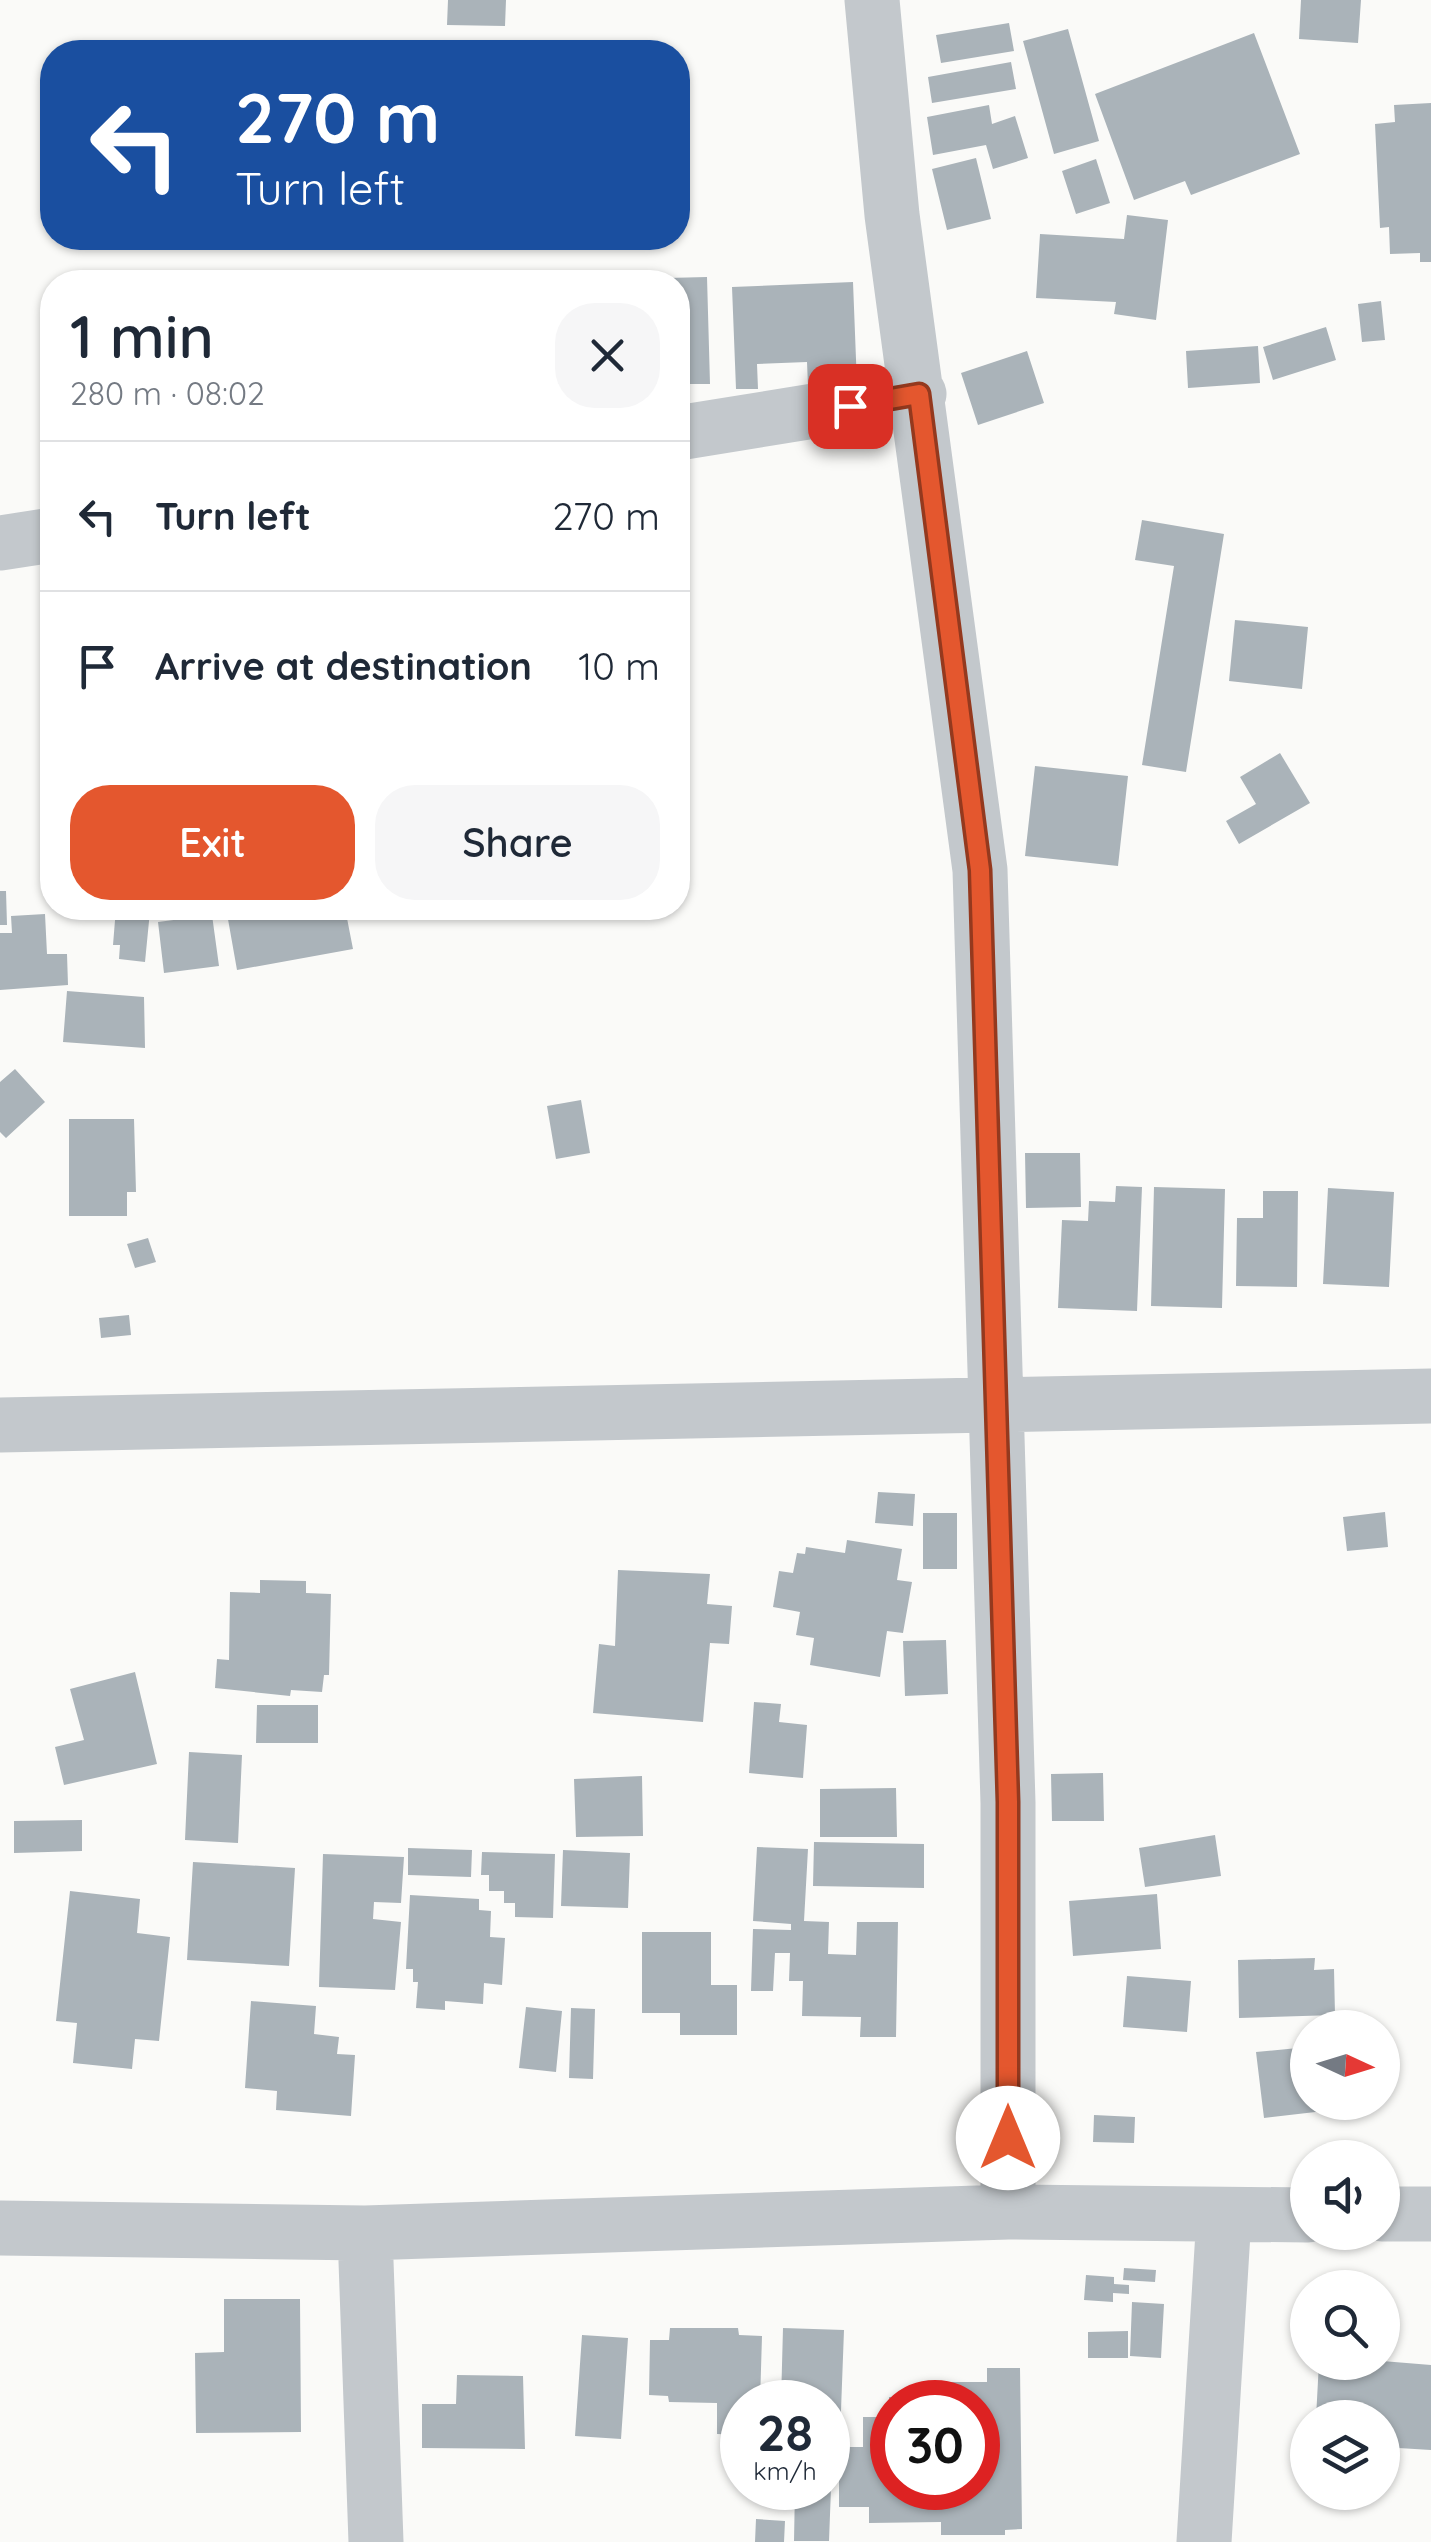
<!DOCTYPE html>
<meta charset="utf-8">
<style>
body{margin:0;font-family:Quicksand,sans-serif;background:#f6f6f7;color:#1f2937;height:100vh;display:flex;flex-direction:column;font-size:38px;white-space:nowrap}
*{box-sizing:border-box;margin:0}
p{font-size:32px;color:#747a83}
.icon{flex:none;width:55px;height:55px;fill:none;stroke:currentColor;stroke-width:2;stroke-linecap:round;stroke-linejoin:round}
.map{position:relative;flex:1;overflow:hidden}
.panel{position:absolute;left:40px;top:270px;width:650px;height:650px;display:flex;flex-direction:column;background:#fff;border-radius:40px;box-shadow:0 2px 8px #0004}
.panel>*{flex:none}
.banner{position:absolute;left:40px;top:40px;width:650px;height:210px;border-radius:40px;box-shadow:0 2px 8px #0004;background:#1a4fa0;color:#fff;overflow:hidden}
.needle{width:65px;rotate:94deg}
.fabs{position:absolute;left:1290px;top:2010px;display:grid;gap:20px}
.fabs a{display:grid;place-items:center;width:110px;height:110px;border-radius:50%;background:#fff;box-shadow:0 2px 8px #0004;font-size:50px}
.speed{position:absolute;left:720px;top:2380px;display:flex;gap:20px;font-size:50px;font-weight:700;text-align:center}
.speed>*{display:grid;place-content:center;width:130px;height:130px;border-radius:50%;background:#fff;box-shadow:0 2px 8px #0004;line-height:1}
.speed small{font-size:25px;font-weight:400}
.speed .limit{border:15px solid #d22;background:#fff;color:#111}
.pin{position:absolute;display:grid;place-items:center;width:85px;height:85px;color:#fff;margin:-42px;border-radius:20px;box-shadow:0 5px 15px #0006}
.me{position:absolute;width:110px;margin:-55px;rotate:0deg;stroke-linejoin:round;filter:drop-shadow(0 0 8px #0008)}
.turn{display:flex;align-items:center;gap:35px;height:210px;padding:0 30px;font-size:45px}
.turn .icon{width:130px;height:130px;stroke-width:2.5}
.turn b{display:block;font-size:70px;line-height:85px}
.round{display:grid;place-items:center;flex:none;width:105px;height:105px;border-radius:40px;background:#f6f6f7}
.headline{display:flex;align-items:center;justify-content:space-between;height:170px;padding:0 30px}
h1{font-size:60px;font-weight:600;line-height:75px}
.primary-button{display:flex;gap:20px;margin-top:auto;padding:20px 30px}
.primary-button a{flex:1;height:115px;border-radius:40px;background:#e4572e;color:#fff;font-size:40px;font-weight:600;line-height:115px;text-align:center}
.primary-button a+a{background:#f6f6f7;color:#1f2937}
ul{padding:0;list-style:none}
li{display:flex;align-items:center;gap:30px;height:150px;padding:0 30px;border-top:2px solid #e0e1e3}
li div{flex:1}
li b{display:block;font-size:38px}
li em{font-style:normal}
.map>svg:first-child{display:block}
</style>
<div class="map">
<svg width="1431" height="2542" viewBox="0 0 1431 2542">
<rect width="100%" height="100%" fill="#fafaf8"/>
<path fill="#aab3b9" d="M448,0H506L505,26L447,25Z
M1301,0H1361L1358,43L1299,39Z
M1009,23L1014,51L941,63L936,35Z
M1068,29L1099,141L1054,154L1023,41Z
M1254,33L1300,154L1191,195L1185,181L1134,200L1095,94Z
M1011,62L1016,89L932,103L928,77Z
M1431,103V262H1420V253L1390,254L1389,227L1380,228L1375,124L1395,122L1394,105Z
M989,105L992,124L1015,116L1028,158L993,169L986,145L933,155L927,117Z
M976,158L991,219L947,230L932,169Z
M1096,159L1110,203L1076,214L1062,171Z
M1127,215L1168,220L1156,320L1114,314L1116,302L1036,298L1040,234L1124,239Z
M707,277L710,384H679L678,282L627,279Z
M853,282L857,385L808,386L807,362L757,364L758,389H736L732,287Z
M1381,301L1385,340L1362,342L1358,304Z
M1326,327L1336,360L1273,380L1263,347Z
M1258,346L1260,383L1188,388L1186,351Z
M1027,351L1044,403L978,425L961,373Z
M1142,520L1224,534L1186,772L1142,765L1174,566L1135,560Z
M1235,620L1308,627L1302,689L1229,681Z
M1280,753L1310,803L1239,844L1226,821L1256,804L1240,777Z
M1035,766L1128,776L1118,866L1025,856Z
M0,891H6L7,925H0Z
M116,908L150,911L145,962L119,959L120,945H113Z
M226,908H345L353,949L237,970Z
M45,914L47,954H67L68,985L0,990V933H12L11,916Z
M212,915L219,966L164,973L158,922Z
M67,991L144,997L145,1048L63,1042Z
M15,1069L45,1102L6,1138L0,1132V1082Z
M581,1100L590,1153L556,1159L547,1106Z
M69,1119H134L136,1192H127V1216H69Z
M1025,1153H1080L1081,1207L1026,1208Z
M1116,1186L1142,1187L1137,1311L1058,1308L1062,1220L1088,1221L1089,1201L1115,1202Z
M1154,1187L1225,1189L1222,1308L1151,1306Z
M1328,1188L1394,1192L1389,1287L1323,1284Z
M1263,1191H1298L1297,1287L1236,1286L1237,1218H1263Z
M148,1238L156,1262L135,1268L127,1244Z
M129,1315L131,1335L101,1338L99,1318Z
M878,1492L915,1494L913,1526L875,1523Z
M1385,1512L1388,1547L1347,1551L1343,1517Z
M923,1513H957V1569H923Z
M847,1540L902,1549L897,1580L912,1582L903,1633L887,1631L880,1677L810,1665L814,1638L796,1635L800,1612L773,1607L779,1571L793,1573L797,1553L805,1554L806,1547L845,1553Z
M618,1570L710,1574L707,1604L732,1606L729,1644L710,1643L703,1722L593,1713L599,1644L615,1646Z
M260,1580L306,1581V1593L331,1594L329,1675H324L322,1692L291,1690L290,1696L215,1688L217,1659L229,1660L230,1592L260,1593Z
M946,1640L948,1694L905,1696L903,1641Z
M135,1672L157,1764L64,1785L55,1747L84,1740L70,1689Z
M754,1702L781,1704L779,1722L807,1725L803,1778L749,1773Z
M257,1705H318V1743H256Z
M189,1752L242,1755L238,1843L185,1840Z
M1103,1773L1104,1821H1052L1051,1774Z
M642,1776L643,1836L576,1837L574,1779Z
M896,1788L897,1837H820V1789Z
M82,1820V1851L14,1853V1821Z
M1215,1835L1221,1876L1145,1887L1139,1848Z
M814,1842L924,1844V1888L813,1886Z
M757,1847L808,1849L804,1921L829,1922L828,1954L856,1955L857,1922H898L896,2037H860L861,2017L802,2016L803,1981H789L790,1953H775L773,1991H751L753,1929L791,1930V1924L753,1921Z
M408,1848L472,1850L471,1877L408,1875Z
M563,1850L630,1853L628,1908L561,1906Z
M482,1852L555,1854L553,1918L515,1917V1903H504V1891H489V1875H481Z
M323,1854L404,1857L401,1903L374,1902L373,1919L401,1922L395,1990L319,1987Z
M193,1862L295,1868L289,1966L187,1960Z
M70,1891L140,1899L137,1933L170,1937L159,2041L135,2039L132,2069L73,2063L77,2023L56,2021Z
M1157,1894L1161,1949L1073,1956L1069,1901Z
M410,1895L479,1899V1910L491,1911L490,1937L505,1938L502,1985L484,1983L483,2004L445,2001V2010L416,2008L418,1982H413V1969H406Z
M642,1932H711V1985H737V2035H680V2013H642Z
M1315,1958L1314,1970L1334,1969L1335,2015L1239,2018L1238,1960Z
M1127,1976L1191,1981L1187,2032L1123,2027Z
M251,2001L316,2006L314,2034L339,2037L337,2054L355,2055L351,2116L276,2110L277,2091L245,2088Z
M526,2007L562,2011L556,2072L519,2068Z
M571,2008L595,2009L593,2079L569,2078Z
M1308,2047V2102H1323L1324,2111L1264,2118L1256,2052Z
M1094,2115L1135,2117L1134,2143L1093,2142Z
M1124,2268L1156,2270L1155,2282L1123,2280Z
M1086,2275L1114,2277V2284L1129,2285V2294L1113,2293V2302L1084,2300Z
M224,2299H300L301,2432L196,2433L195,2353L224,2352Z
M1132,2302L1164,2304L1161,2358L1130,2356Z
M670,2328H738L739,2335L762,2336L760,2402H742V2435L717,2434V2403L669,2402L668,2396L649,2395L650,2340H669Z
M783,2328L844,2330L840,2437L828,2436V2402H781Z
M1128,2331V2358H1088V2332Z
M582,2335L628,2338L621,2439L575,2436Z
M1382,2361L1431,2365V2450L1382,2447V2418H1316L1319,2362Z
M987,2368H1020L1022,2529L1005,2530V2535H941V2522L869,2523V2507H839V2447H863V2417H892V2488H978V2402H889V2397L936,2396V2382H987Z
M457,2375L523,2376L525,2449L422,2448V2404H456Z
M828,2462H832L829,2541H794L795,2488H828Z
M756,2519L785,2521L784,2542H755Z"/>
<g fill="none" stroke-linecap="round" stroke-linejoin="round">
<path stroke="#c3c8cc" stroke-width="55" d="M872,0L892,215L980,870L1008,1803V2212
M678,433L919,394
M0,543L52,535
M0,1425L1431,1396
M1382,2214H1431
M0,2228L365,2233L1008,2212L1308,2215
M365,2233L376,2542
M1204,2542L1224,2216"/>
</g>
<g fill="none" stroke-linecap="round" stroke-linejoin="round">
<defs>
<path id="route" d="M850,406L919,394L980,870L1008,1802V2138"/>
</defs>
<use href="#route" stroke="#94391e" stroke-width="25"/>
<use href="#route" stroke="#e4572e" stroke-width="18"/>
</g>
</svg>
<div class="fabs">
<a><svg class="needle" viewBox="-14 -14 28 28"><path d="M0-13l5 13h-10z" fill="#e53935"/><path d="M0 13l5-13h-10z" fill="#747a83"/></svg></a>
<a><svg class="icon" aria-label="sound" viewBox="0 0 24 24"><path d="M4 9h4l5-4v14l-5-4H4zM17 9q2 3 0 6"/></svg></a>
<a><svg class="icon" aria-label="search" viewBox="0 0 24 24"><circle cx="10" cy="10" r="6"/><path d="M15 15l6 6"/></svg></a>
<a><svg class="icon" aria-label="layers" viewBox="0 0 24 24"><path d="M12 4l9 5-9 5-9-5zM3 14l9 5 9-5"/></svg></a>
</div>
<div class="speed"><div>28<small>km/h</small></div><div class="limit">30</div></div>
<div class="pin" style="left:850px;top:406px;background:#d93025"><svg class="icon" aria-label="arrive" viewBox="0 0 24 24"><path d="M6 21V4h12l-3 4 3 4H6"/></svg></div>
<svg class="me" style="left:1008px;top:2138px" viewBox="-20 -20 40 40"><circle r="19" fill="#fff"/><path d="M0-13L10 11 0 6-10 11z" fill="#e4572e"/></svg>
<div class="banner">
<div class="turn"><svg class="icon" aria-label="left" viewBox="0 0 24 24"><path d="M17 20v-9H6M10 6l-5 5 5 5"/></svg><div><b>270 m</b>Turn left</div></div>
</div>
<section class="panel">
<div class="headline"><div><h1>1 min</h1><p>280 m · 08:02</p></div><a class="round"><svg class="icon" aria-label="close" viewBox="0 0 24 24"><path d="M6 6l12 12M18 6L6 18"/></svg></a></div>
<ul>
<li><svg class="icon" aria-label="left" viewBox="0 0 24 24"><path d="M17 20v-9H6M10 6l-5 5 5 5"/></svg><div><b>Turn left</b></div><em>270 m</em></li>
<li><svg class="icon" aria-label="arrive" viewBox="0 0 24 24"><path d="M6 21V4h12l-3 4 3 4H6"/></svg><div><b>Arrive at destination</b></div><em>10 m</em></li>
</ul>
<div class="primary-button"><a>Exit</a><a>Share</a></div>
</section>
</div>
